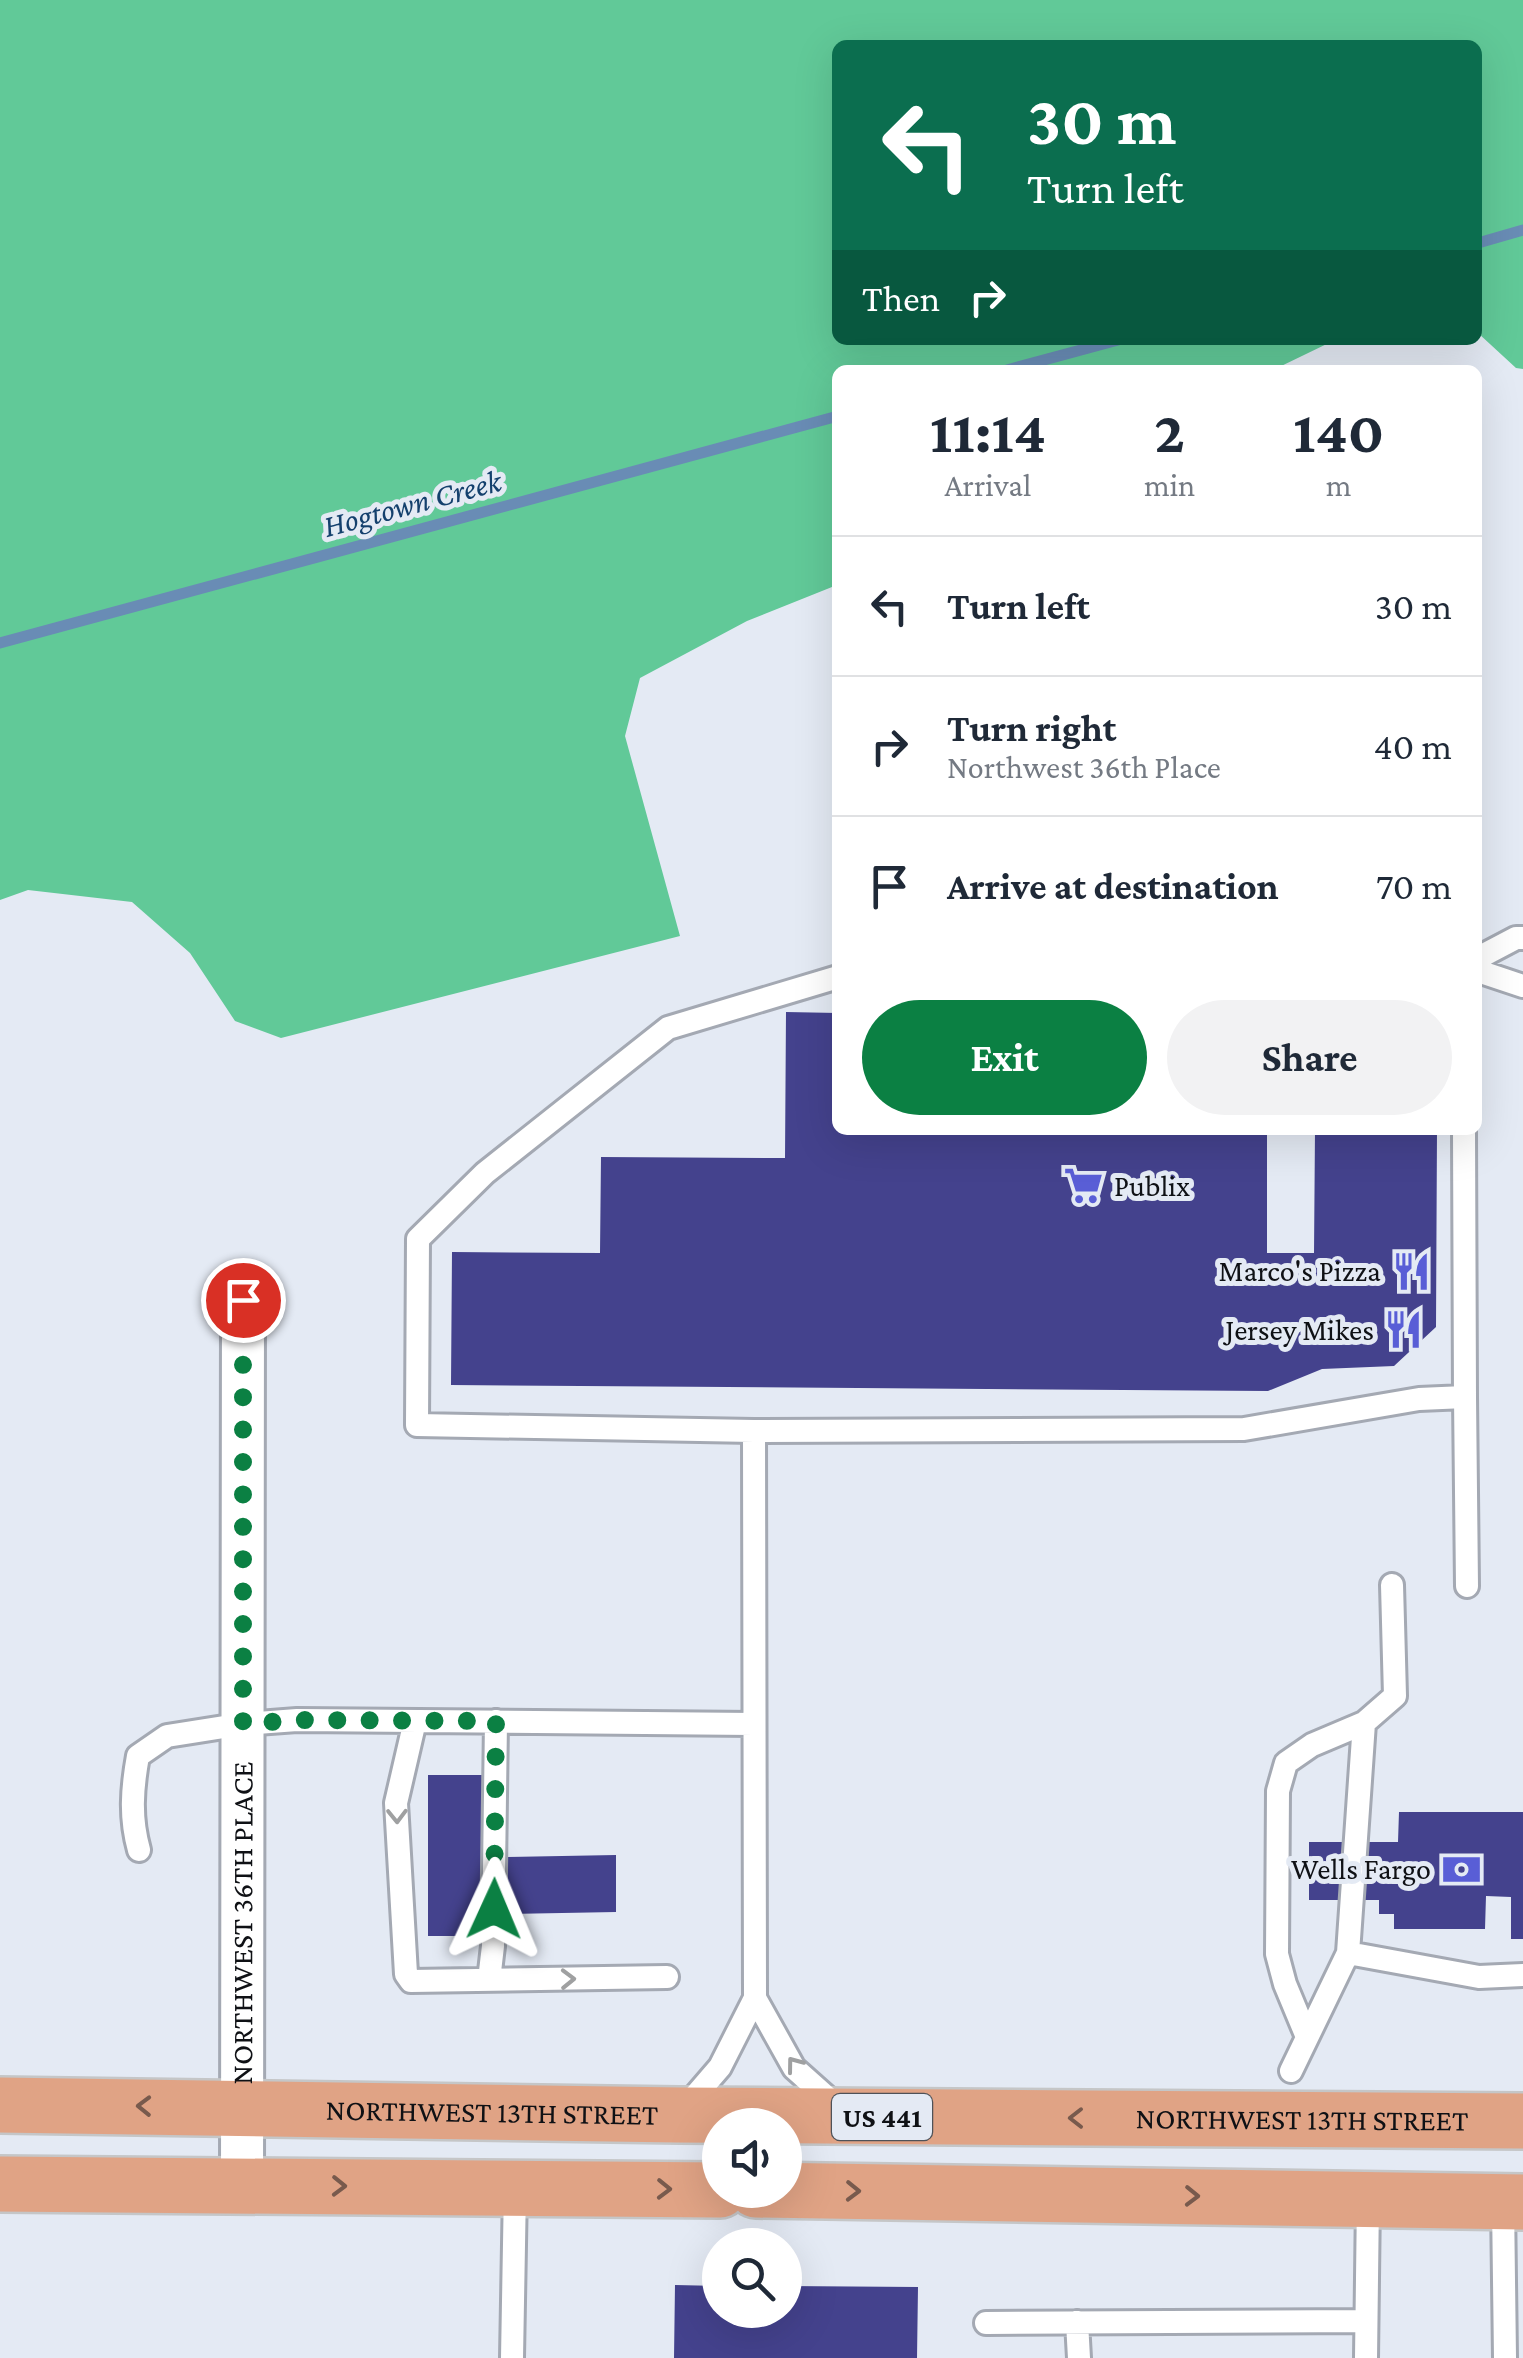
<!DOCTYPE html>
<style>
body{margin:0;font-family:"Crimson Pro",serif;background:#f2f2f3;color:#1f2937;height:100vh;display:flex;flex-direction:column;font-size:38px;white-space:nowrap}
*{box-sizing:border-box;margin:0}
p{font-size:32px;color:#747a83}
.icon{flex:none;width:55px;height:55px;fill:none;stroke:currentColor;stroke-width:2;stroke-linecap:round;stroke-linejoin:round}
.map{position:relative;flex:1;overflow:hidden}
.details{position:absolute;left:832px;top:365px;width:650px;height:770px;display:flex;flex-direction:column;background:#fff;border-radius:15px;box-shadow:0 10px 40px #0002}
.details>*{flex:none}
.top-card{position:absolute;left:832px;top:40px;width:650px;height:305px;border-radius:15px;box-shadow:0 10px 40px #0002;background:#0b6e4f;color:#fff;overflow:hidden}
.buttons{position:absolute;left:702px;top:2108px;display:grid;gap:20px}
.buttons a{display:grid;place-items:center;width:100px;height:100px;border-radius:50%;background:#fff;box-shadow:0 10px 40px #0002;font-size:50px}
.pin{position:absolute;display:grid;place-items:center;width:85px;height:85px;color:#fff;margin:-42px;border:5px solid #fff;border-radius:50%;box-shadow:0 2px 10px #0007}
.me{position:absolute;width:110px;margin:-55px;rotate:1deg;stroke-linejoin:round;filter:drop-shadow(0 0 8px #0008)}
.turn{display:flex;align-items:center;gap:35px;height:210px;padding:0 30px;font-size:45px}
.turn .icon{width:130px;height:130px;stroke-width:2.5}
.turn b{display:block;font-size:70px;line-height:85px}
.then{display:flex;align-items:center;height:95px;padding:0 30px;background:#0003;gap:20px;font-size:38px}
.eta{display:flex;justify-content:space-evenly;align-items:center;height:170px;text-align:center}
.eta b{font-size:60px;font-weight:700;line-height:70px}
.action{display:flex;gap:20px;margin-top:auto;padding:20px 30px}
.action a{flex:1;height:115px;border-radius:60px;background:#0b8043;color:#fff;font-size:40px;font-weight:700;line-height:115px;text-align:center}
.action a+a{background:#f2f2f3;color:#1f2937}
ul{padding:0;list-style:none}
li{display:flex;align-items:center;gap:30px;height:140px;padding:0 30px;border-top:2px solid #e0e1e3}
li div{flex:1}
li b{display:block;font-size:38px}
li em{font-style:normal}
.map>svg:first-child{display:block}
</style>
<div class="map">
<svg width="1523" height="2358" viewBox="0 0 1523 2358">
<rect width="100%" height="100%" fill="#e4eaf4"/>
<path fill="#61c998" d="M0,0H1523V369L1516,368L1478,333V45H838V340H1335L1273,370H838L837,585L747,621L640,678L625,736L680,936L281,1038L235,1021L190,953L132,902L28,890L0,900Z"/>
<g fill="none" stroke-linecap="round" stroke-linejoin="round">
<path stroke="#698cb5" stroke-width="11" d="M1478,243L1523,230
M1007,370L1118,340
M0,643L838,416"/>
</g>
<path fill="#44428d" d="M786,1012L838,1013V1130H1267V1253H1314L1315,1130H1437L1436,1327L1394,1366L1322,1369L1268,1391L451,1385L452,1252L600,1253L601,1157L785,1158Z
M428,1775H485V1936H428Z
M1399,1812H1523V1939H1511V1897L1486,1896L1485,1929H1394V1914H1379V1900H1309V1842H1398Z
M616,1855V1912L508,1914L507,1857Z
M675,2285L720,2286V2310H785V2286L918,2287L917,2358H674Z"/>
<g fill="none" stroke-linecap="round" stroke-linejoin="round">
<defs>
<path id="lane" d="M1478,958L1516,938H1523
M1478,971L1523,986
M838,977L668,1028L485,1173L418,1239L417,1425L754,1431L1244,1429L1419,1399L1465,1397L1464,1130
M1465,1397L1467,1586
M415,1721L396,1803L406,1974L411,1981L667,1977
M139,1850C130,1818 132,1789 138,1756L167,1736L243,1724L297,1720L754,1724
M1348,1953L1364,1723L1395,1696L1392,1585
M489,1980L493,1946L496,1721
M755,1998L794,2068L840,2109
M1307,2037L1285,1984L1277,1954L1278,1791L1286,1763L1312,1745L1364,1723
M1291,2071L1348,1953L1479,1977L1523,1975
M683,2110L720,2067L755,1998L754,1431
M1503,2202L1505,2358
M1077,2322L1079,2358
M986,2323L1366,2321
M512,2358L515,2188
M1366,2358L1368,2199"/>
<g id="street">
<path id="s1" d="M242,2185L243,1300"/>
</g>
<g id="primary">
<path id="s2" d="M0,2105L679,2115L1523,2121"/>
<path d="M0,2184L720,2190"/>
<path d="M756,2190L1523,2202"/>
</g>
</defs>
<use href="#lane" stroke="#a4a9b3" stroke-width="28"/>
<use href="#street" stroke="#a4a9b3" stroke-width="48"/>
<use href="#primary" stroke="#c5c6c7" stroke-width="60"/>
<use href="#lane" stroke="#fff" stroke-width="22"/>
<use href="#street" stroke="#fff" stroke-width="42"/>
<use href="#primary" stroke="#e0a385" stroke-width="55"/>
</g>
<defs><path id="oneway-chevron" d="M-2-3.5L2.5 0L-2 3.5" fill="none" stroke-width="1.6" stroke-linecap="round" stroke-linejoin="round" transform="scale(2.5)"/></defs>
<g stroke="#9fa0a1">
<use href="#oneway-chevron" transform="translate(397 1816) rotate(89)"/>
<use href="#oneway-chevron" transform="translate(568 1979) rotate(-1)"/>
<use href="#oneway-chevron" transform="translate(794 2064) rotate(-127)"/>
</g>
<g stroke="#785a4d">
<use href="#oneway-chevron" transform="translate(144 2106) rotate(-179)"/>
<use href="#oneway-chevron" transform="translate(1076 2118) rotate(-180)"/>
<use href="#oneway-chevron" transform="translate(339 2186) rotate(1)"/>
<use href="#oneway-chevron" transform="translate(664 2189) rotate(1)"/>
<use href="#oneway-chevron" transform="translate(853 2191) rotate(1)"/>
<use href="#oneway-chevron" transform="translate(1192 2196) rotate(1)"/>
</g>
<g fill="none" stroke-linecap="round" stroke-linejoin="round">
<path stroke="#0b8043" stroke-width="18" stroke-dasharray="0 32.4" d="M243,1300V1724L297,1720L496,1721L494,1909"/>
</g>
<defs>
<symbol id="supermarket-bare" viewBox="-9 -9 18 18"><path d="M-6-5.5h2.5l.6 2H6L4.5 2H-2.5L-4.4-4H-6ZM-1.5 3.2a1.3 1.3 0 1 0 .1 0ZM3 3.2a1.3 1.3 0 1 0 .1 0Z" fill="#595ed6" stroke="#e4eaf4" stroke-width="2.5" paint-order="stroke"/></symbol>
<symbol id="restaurant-bare" viewBox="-9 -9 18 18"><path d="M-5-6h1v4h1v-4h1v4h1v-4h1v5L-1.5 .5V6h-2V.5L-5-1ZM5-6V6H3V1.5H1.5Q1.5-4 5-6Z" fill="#595ed6" stroke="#e4eaf4" stroke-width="2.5" paint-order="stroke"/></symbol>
<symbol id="bank-bare" viewBox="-9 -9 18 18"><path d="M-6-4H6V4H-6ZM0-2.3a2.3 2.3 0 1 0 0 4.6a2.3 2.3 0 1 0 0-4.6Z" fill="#595ed6" stroke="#e4eaf4" stroke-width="2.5" paint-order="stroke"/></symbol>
</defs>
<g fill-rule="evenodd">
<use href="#supermarket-bare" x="1056" y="1158" width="55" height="55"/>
<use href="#restaurant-bare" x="1384" y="1244" width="55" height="55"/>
<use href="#restaurant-bare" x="1376" y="1302" width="55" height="55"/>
<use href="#bank-bare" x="1434" y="1842" width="55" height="55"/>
</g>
<g text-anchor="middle" stroke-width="10" stroke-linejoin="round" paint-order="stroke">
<rect fill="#e4eaf4" stroke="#4f5258" stroke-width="2.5" x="832" y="2094" width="100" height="46" rx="8"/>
<g font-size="28" font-weight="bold" fill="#0f1115">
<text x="882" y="2127">US 441</text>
</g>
<g font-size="30" fill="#0f1115" stroke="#e4eaf4" text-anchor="end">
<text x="1114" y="1196" text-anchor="start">Publix</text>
<text x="1381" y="1281">Marco's Pizza</text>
<text x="1374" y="1340">Jersey Mikes</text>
<text x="1431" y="1879">Wells Fargo</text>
</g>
<g font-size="30" fill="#0f1115" stroke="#e4eaf4">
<text dy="10" stroke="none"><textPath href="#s1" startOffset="262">NORTHWEST 36TH PLACE</textPath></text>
<text dy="10" stroke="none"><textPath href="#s2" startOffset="492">NORTHWEST 13TH STREET</textPath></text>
<text dy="10" stroke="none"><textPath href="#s2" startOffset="1302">NORTHWEST 13TH STREET</textPath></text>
</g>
<g font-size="32" font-style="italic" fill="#14406d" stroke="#e4eaf4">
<text transform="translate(412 503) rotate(-15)" y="11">Hogtown Creek</text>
</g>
</g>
</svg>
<div class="buttons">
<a><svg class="icon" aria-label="sound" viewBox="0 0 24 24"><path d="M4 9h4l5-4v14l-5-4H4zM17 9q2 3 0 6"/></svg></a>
<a><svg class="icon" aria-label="search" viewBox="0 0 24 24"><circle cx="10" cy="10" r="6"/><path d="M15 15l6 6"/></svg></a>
</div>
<div class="pin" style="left:243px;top:1300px;background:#d93025"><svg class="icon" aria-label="arrive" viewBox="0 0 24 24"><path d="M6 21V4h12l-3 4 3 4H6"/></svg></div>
<svg class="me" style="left:494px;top:1909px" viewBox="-20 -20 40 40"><path d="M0-17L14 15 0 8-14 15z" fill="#0b8043" stroke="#fff" stroke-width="4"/></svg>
<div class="top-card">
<div class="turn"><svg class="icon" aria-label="left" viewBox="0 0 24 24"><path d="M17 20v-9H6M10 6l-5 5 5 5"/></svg><div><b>30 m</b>Turn left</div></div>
<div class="then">Then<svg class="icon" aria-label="right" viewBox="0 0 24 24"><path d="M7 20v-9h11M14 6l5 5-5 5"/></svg></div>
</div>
<section class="details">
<div class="eta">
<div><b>11:14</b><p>Arrival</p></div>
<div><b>2</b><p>min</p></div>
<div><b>140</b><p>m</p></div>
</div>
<ul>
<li><svg class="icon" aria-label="left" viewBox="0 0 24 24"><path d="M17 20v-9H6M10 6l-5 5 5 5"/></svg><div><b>Turn left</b></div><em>30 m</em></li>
<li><svg class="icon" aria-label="right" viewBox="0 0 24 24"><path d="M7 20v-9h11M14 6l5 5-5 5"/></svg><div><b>Turn right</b><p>Northwest 36th Place</p></div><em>40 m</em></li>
<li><svg class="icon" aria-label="arrive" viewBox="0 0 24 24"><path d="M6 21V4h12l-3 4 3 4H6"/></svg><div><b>Arrive at destination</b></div><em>70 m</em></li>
</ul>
<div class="action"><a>Exit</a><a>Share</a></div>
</section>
</div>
